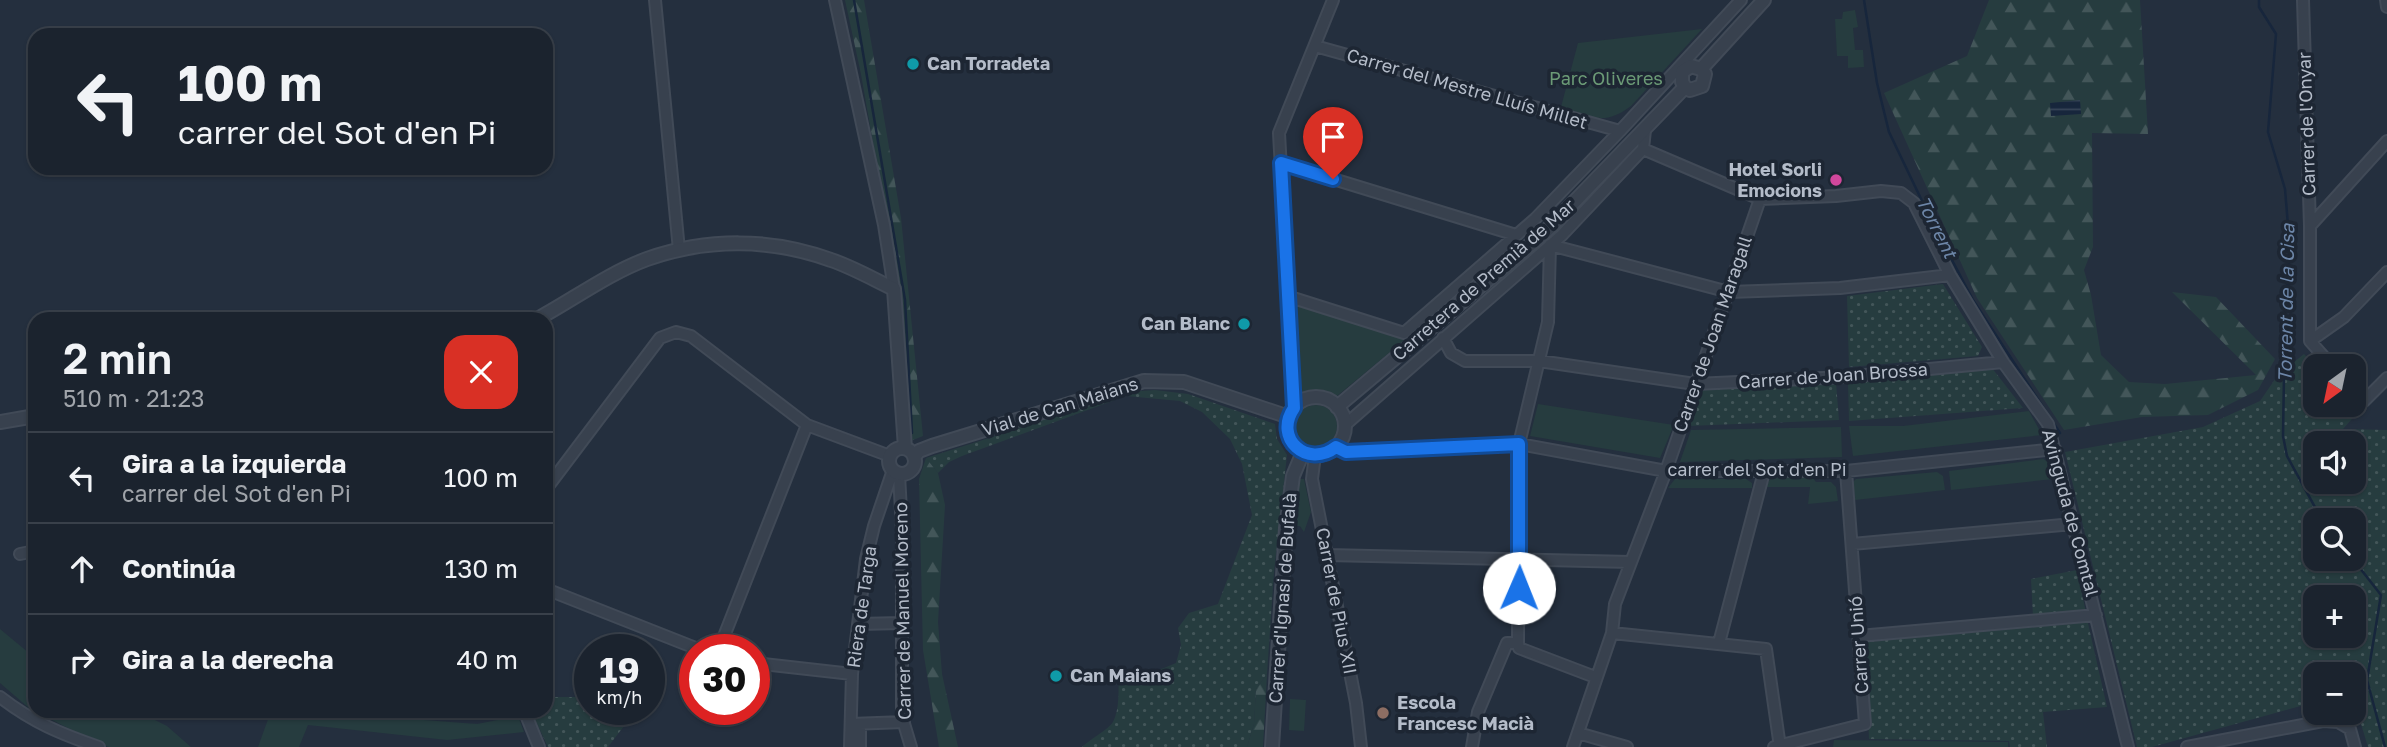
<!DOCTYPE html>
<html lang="es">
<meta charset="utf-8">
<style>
body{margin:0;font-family:"Golos Text",sans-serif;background:#242b36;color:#f1f3f6;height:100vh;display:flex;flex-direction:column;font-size:26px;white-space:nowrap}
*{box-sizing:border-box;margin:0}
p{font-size:23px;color:#a0a4aa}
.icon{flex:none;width:38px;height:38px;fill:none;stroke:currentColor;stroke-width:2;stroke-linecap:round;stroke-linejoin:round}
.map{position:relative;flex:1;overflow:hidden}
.panel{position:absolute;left:28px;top:312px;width:525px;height:406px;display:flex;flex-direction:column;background:#1b232e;border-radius:21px;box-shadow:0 2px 5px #0004,0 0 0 2px #39404a}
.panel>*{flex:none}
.hud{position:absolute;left:28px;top:28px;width:525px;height:147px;border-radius:21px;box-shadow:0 2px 5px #0004,0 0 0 2px #39404a;background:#1b232e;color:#f1f3f6;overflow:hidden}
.needle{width:46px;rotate:213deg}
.controls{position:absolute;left:2303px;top:354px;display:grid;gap:14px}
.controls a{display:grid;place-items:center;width:63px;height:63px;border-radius:14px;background:#1b232e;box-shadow:0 2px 5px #0004,0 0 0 2px #39404a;font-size:35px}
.speed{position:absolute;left:574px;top:634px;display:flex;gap:14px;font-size:35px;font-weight:700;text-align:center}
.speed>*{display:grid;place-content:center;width:91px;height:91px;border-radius:50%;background:#1b232e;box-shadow:0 2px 5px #0004,0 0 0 2px #39404a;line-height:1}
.speed small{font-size:18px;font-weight:400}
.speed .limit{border:10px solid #d22;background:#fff;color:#111}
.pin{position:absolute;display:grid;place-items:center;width:60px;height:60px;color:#fff;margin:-72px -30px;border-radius:50% 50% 50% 0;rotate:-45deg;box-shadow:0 0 7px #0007}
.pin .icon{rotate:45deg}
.me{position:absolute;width:77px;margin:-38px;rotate:1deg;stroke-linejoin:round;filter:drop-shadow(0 0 5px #0008)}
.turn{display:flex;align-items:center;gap:24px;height:147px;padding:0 35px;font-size:32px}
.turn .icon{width:91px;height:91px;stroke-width:2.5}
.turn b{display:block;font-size:49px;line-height:60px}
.round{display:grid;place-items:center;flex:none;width:74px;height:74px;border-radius:21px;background:#242b36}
.overview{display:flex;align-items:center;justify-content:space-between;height:119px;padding:0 35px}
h1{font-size:42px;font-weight:600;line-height:52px}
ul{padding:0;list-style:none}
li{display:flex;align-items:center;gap:21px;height:91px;padding:0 35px;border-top:2px solid #39404a}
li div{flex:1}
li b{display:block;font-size:26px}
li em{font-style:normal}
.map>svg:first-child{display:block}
</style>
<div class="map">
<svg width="2387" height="747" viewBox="0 0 2387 747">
<defs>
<pattern id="grass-dots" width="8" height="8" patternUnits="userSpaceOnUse" patternTransform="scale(1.75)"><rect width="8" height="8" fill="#263c3f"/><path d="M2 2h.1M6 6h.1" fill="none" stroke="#435659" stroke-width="1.8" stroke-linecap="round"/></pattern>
<pattern id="forest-firs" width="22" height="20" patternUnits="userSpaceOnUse" patternTransform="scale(1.75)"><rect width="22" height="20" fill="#263c3f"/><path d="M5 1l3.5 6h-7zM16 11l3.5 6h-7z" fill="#435659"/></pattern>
<pattern id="water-rules" width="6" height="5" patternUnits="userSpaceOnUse" patternTransform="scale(1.75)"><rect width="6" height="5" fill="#17263c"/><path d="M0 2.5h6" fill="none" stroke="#364457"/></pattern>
</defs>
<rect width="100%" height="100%" fill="#242f3e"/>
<path fill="url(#grass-dots)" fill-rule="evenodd" d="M1943,284L1982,347L1978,356L1849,367L1847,296Z
M2304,354L2315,366V404H2352L2359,411L2343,429L2387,430V747H2368L2358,714L2354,712V674H2315V702L2152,747H2137L2065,452L2203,427L2260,401L2278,375ZM2315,443H2354V481H2315ZM2315,520H2354V558H2315ZM2315,597H2354V635H2315Z
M1992,368L2023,408L1849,421L1848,381Z
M1836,383L1839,420L1688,426L1701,390Z
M1155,390L1188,394L1275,424L1277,439L1287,455L1274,572L1267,674L1256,689L1254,724L1247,747H1082C1089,740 1109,729 1113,722C1120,709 1118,690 1119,677L1147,675L1176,663L1181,645L1178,628L1189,613L1218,604L1252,515L1242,464L1230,439L1202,412L1180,401L1126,396L962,456L949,462L938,473L926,458L986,439L1124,392Z
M2077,570L2086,613L2033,617L2031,579Z
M2087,619L2107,707L2043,712L2047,747H2010L2009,741L1869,739L1865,640Z
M552,697H590V709H637L608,747H548L531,711L546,710V698Z"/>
<path fill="url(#forest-firs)" d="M845,0H864L901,218L923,436L908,442L899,291L861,74Z
M1989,0H2140L2148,134L2092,133L2093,247L2084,270L2091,295L2101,355L2129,382L2165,384L2256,375L2172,292L2216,297L2275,359L2258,390L2208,415L2142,417L2064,430L1977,298L1884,93L1967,56Z
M926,458L938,473L945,505L938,622L942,674L958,747H939L923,650L919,479Z
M1267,674L1263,747H1247L1254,724L1256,689Z"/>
<path fill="#263c3f" d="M1855,10L1858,27L1853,28L1855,50H1863L1864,67L1848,68V56H1837L1835,19H1842L1843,12Z
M1702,29L1631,106C1603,127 1592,116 1561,107L1578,43Z
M1295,303L1406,339L1337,396C1323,392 1313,388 1300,397Z
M1538,404L1674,425L1660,458L1530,436Z
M1295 426a21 21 0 1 1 42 0a21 21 0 1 1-42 0Z
M2029,411L2042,435L1853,456L1849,426H1903Z
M1841,427L1842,457L1680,462L1691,430Z
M2043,459L2050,463L2054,479L1951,490L1949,471Z
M1937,472L1943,476L1945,490L1855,500L1853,482L1856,479Z
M1812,477L1816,482H1831L1836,487L1838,501L1808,504L1810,487H1765L1771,478Z
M1296,479H1304L1311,512L1304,532L1300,526H1291Z
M1675,479H1746L1752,483V488H1668Z
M0,629L35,658V710L137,711L167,726L191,747H109L91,740L29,708L0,683Z
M1290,699L1306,700L1304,731L1289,730Z
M271,711H383L411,719L477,724L518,716L524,732L447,740L308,725L299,747H258Z
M1834,740L2008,742V747H1833Z"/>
<path fill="url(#water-rules)" d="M2080,100L2081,114L2051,116L2050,103Z"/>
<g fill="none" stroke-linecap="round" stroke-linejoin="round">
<path stroke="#17263c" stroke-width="2.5" d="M854,0L905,300L912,433
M1864,0L1877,83L1889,132L1934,226L1973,300L2060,433
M2259,0V7L2276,34L2268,132L2285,189L2290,250L2285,315L2283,436L2287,456L2322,520
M2352,558L2381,595L2367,680L2385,747"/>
<defs>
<path id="minor" d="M655,0L679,250
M835,0L884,225L894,289
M2303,0L2310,226V341L2332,366
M2386,0L2387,7
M1315,46L1620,131
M1643,149L1760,199L1836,196L1881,191L1901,193L1914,203L1950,275L2003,362L2048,424L2128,747
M1281,163L1516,235
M2310,226L2387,141
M1550,245L1548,322L1519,444L1518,643L1519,648L1595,677
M1550,245L1729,292L1840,288L1950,275
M1290,297L1404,333L1535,219L1620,131L1741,0
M1443,338L1451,353L1465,361H1539L1695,384L1845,377L2003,362
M2310,341L2344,317L2387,272
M2354,390L2364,401L2387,378
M1294,408L1279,133L1333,0
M1345,425L1562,235L1643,149L1645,130
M1336,447L1346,452L1519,444L1666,471H1846L2055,449
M1315,455L1312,479L1356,703L1361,747
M899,474L902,530V717L911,747
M546,489L660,338L676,332L691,336L807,425L890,456
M1852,544L2073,524
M20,554L35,551
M1327,555L1631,562
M546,589L698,649
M858,624L902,623
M1612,633L1766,649L1780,747
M1859,636L2096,615
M1719,643L1764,472
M719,649L807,425
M754,663L852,674
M0,697C32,722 61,734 99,747
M524,710L539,747
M851,724L904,722
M860,724V747
M1578,733L1627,747
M850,747L852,674L866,559L874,526L893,470
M1472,747L1478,712L1507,643H1518
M1573,747L1612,633L1615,604L1666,471L1760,199
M1774,747L1865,724L1846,471
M2187,747L2323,721L2338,722L2350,729L2355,747"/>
<path id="tertiary" d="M1701,69L1764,0
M1685,87L1690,90L1702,86L1705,74L1701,69
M1685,87L1682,82V72L1691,66L1701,69
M539,318C574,299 609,273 647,259C707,238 771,238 831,260C852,267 873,279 894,289L905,448
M1287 426a29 29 0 1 1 58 0a29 29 0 1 1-58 0Z
M1337,407L1545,232L1685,87
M0,422L35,416
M889 461a13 13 0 1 1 26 0a13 13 0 1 1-26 0Z
M914,457L919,451L932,446L1144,381L1184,382L1289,417
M1272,747L1286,528L1293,476L1303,452"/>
</defs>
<use href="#minor" stroke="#414a57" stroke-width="14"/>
<use href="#tertiary" stroke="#414a57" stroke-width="16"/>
<use href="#minor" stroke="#38414e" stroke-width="10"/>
<use href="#tertiary" stroke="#38414e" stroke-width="12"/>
</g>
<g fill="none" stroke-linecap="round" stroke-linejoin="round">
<defs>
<path id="route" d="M1333,179L1281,163L1294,408C1273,438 1307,469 1336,447L1346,452L1519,444V588"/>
</defs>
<use href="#route" stroke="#114b97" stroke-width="18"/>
<use href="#route" stroke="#1a73e8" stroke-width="12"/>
</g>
<g fill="#0f9aa8" stroke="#1d2633" stroke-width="2.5">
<circle cx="913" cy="64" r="7"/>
<circle cx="1244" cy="324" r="7"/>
<circle cx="1056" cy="676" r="7"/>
</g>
<circle fill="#d1479c" stroke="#1d2633" stroke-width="2.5" cx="1836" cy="180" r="7"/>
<circle fill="#8d6e63" stroke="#1d2633" stroke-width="2.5" cx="1383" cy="713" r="7"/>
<g text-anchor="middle" stroke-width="7" stroke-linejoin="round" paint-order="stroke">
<g font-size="18" font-weight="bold" fill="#b4bcc9" stroke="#1d2633" text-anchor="start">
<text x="927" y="70">Can Torradeta</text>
<text x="1822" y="176" text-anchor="end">Hotel Sorli<tspan x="1822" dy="21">Emocions</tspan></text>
<text x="1230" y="330" text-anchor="end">Can Blanc</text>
<text x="1070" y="682">Can Maians</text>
<text x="1397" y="709">Escola<tspan x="1397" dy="21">Francesc Macià</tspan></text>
</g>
<g font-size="18" fill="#6b9a76" stroke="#1d2633">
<text x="1606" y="85">Parc Oliveres</text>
</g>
<g font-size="18" fill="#b4bcc9" stroke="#1d2633">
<text transform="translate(1467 89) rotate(16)" y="6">Carrer del Mestre Lluís Millet</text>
<text transform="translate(2307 124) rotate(-92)" y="6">Carrer de l'Onyar</text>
<text transform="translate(1484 280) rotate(-41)" y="6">Carretera de Premià de Mar</text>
<text transform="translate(1713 334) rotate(-71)" y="6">Carrer de Joan Maragall</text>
<text transform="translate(1833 376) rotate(-4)" y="6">Carrer de Joan Brossa</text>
<text transform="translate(1060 407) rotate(-17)" y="6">Vial de Can Maians</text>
<text x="1757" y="476">carrer del Sot d'en Pi</text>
<text transform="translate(2070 513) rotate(75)" y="6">Avinguda de Comtal</text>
<text transform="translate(1283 598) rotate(-86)" y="6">Carrer d'Ignasi de Bufalà</text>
<text transform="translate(1336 601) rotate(79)" y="6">Carrer de Pius XII</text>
<text transform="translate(862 607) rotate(-82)" y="6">Riera de Targa</text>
<text transform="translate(903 611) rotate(-91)" y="6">Carrer de Manuel Moreno</text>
<text transform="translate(1859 645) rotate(-94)" y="6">Carrer Unió</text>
</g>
<g font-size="19" font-style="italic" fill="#6d86a8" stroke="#1d2633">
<text transform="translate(1937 227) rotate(63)" y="7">Torrent</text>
<text transform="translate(2286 303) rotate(-89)" y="7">Torrent de la Cisa</text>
</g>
</g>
</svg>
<div class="controls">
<a><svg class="needle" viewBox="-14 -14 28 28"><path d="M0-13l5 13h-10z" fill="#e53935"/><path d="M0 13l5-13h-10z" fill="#a0a4aa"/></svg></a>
<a><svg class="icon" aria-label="sound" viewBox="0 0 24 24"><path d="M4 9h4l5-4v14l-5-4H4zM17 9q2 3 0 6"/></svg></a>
<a><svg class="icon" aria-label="search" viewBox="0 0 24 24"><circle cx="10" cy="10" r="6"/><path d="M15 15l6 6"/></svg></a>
<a>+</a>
<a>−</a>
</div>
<div class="speed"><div>19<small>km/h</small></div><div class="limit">30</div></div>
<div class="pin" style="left:1333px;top:179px;background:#d93025"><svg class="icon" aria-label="arrive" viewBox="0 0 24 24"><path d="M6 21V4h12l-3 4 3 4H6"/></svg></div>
<svg class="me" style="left:1519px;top:588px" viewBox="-20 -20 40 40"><circle r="19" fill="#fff"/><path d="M0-13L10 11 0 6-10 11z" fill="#1a73e8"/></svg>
<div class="hud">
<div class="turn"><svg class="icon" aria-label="left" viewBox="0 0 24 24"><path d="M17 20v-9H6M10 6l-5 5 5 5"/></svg><div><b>100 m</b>carrer del Sot d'en Pi</div></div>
</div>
<section class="panel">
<div class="overview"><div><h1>2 min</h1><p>510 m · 21:23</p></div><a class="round" style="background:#d93025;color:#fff"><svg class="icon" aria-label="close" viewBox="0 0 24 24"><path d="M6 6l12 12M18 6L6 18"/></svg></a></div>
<ul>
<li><svg class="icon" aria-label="left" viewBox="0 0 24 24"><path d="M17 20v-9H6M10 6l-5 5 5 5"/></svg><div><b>Gira a la izquierda</b><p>carrer del Sot d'en Pi</p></div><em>100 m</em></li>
<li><svg class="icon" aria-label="ahead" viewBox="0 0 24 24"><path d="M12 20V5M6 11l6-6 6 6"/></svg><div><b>Continúa</b></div><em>130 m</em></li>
<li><svg class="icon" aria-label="right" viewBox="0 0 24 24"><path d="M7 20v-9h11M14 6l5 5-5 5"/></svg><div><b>Gira a la derecha</b></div><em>40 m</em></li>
</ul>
</section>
</div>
